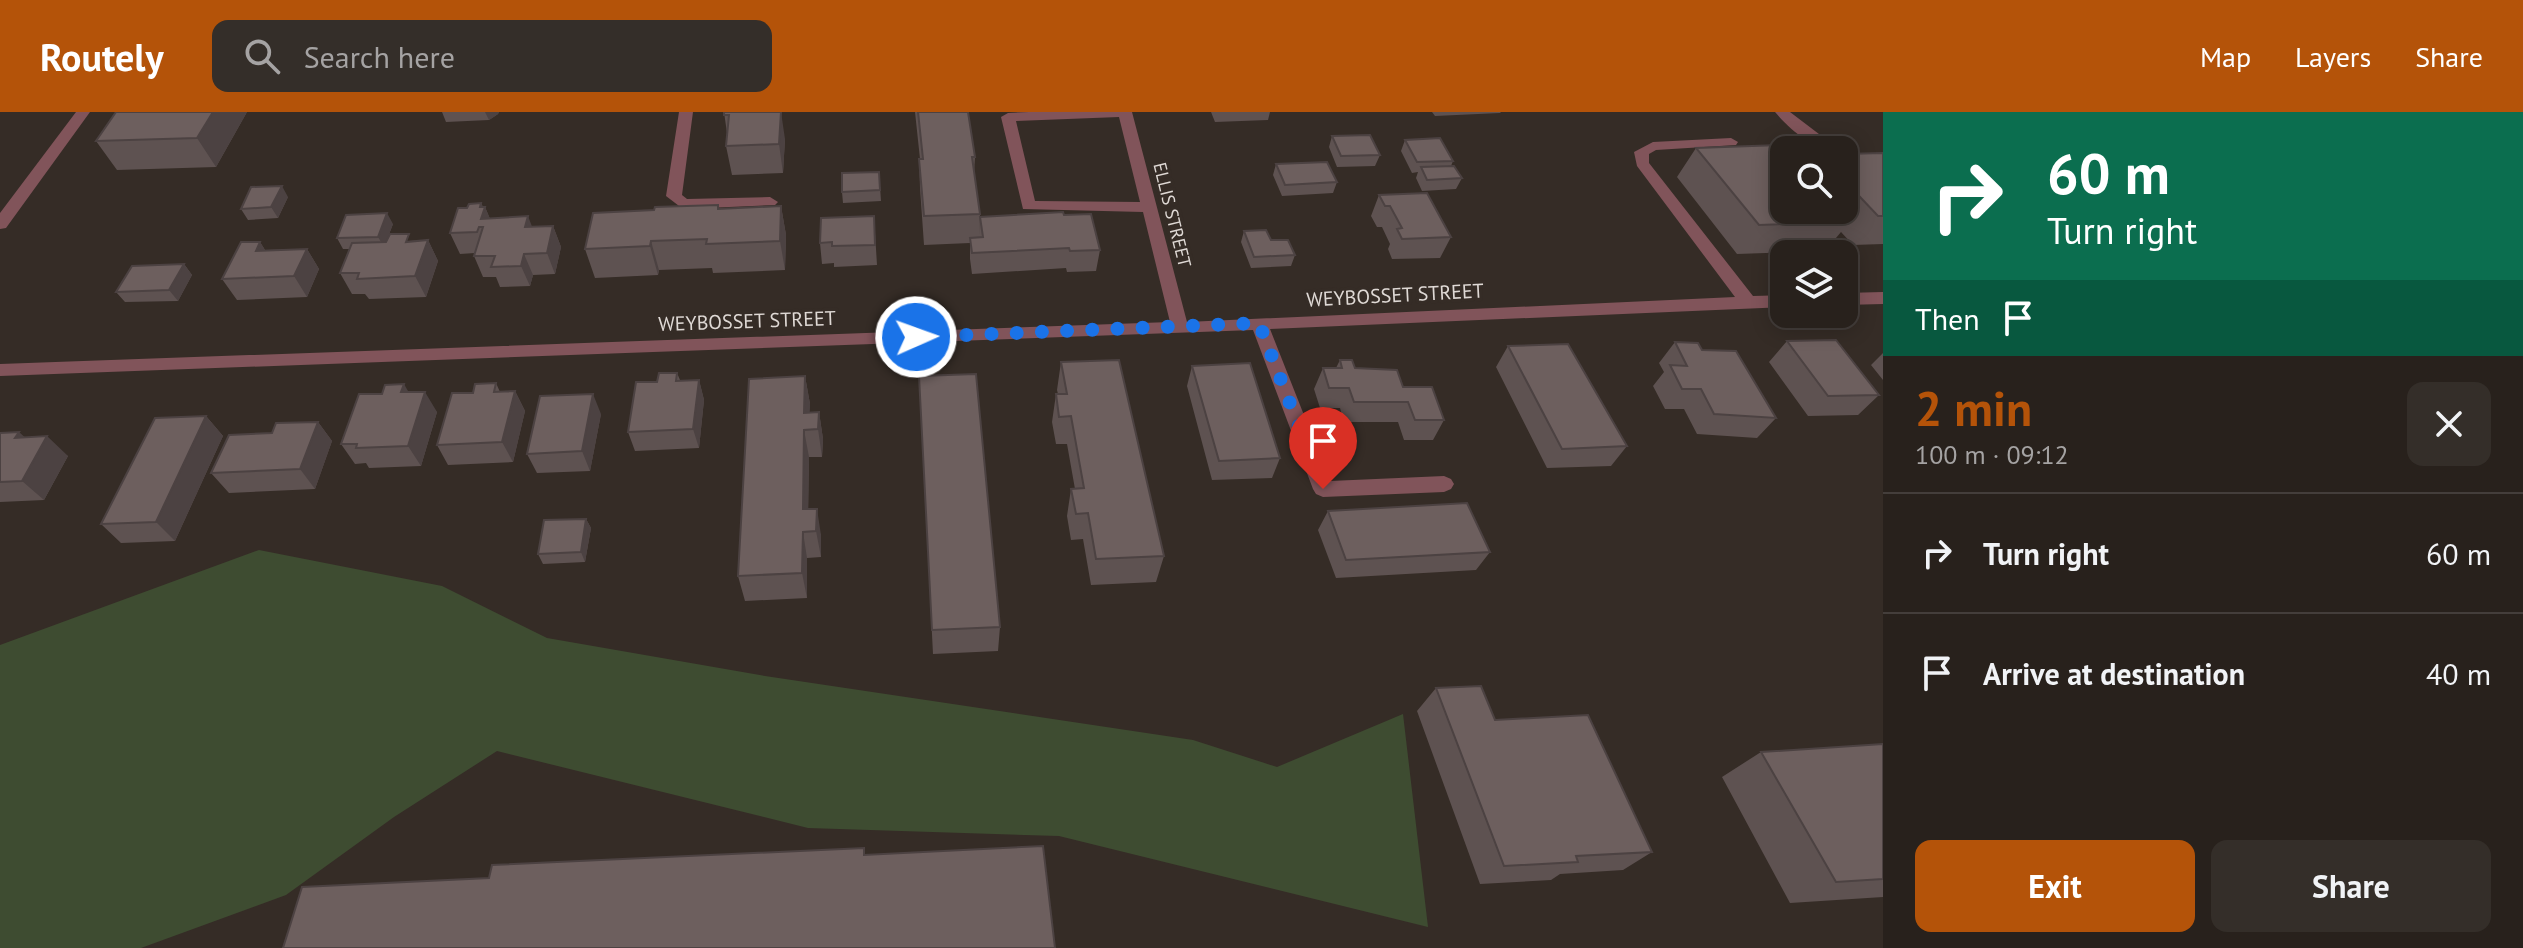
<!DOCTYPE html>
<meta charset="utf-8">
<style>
body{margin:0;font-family:"PT Sans",sans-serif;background:#342e29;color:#f1f3f6;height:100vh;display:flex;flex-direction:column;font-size:30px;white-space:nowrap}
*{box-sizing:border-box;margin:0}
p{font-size:26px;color:#a5a3a3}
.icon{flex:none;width:44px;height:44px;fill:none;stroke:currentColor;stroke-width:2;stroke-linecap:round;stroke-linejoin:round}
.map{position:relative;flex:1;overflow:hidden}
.sheet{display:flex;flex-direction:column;background:#28211c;width:640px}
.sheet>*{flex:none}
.guide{background:#0b6e4f;color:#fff;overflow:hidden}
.fabs{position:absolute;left:1770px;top:24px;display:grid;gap:16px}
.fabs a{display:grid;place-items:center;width:88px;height:88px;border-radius:16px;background:#28211c;box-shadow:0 4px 20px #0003,0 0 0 2px #443e3b;font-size:40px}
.pin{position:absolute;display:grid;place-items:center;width:68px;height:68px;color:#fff;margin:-82px -34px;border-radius:50% 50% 50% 0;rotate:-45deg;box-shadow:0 0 8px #0007}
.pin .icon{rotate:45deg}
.me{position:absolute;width:88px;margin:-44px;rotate:88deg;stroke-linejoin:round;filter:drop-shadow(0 0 6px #0008)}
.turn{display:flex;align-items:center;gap:28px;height:168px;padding:0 32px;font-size:36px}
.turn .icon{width:104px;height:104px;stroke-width:2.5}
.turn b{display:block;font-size:56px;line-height:68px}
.then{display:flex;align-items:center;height:76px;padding:0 32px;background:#0003;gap:16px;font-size:30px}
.round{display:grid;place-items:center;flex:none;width:84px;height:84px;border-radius:16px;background:#342e29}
.overview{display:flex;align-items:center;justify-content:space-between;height:136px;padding:0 32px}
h1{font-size:48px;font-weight:800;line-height:60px;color:#b45309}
.button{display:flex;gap:16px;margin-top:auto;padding:16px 32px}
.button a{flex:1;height:92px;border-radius:16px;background:#b45309;color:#fff;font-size:32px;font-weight:800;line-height:92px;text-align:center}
.button a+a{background:#342e29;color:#f1f3f6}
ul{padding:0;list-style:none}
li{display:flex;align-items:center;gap:24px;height:120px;padding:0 32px;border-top:2px solid #443e3b}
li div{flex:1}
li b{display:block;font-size:30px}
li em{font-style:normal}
header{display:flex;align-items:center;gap:48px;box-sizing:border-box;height:112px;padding:0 40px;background:#b45309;color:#fff}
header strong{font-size:38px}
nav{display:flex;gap:44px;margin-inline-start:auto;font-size:28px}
.search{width:560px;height:72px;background:#342e29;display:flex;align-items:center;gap:20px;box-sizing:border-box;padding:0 28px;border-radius:16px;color:#a5a3a3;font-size:30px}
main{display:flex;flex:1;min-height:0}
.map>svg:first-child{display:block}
</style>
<header>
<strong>Routely</strong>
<div class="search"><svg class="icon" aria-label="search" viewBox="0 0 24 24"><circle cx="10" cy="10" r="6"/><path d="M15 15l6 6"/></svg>Search here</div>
<nav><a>Map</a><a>Layers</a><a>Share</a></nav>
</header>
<main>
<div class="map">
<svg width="1883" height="836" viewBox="0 0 1883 836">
<rect width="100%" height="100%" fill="#352c26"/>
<path fill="#3e4c31" d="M259,438L442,474L547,526L765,564L1193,628L1277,655L1403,602L1428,815L1059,724L808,716L497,639L394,705L286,783L141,836H0V533Z"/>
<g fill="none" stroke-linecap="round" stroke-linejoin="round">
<path fill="#81545a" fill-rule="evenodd" d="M76,0H90L6,116L0,117V101Z
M679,0H693L682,83L687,87L770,85L778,90L775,93L683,97L666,84Z
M1029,0H1132L1187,210L1735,185L1637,54L1634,40L1653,30L1731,26L1738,30L1736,33L1656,38L1649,42V51L1753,184L1784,183V195L1270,217L1330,369L1444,364L1451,367L1454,372L1451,377L1444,380L1323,385L1316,382L1313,377L1253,218L0,264V252L1170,210L1143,100L1023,97L1001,5L1008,1ZM1119,5L1140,90L1035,89L1016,9Z
M1775,0H1790L1840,38C1814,38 1792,20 1775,0Z
M1883,180V192L1844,193V181Z"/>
</g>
<path fill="#5e5251" d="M247,0L216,55L117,58L96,29Z
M442,0H499L498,2L489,8L446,10Z
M724,0L785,27L783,61L732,63L726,34L727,21Z
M915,0H968L975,45L974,61L980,102L979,125L980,105L1064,103L1100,138L1096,159L1067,160L1066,156L972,162L970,147V131L924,133L920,76L919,47H920Z
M1211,0H1270L1268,8L1215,10Z
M1432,0H1501L1500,1L1435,4Z
M1332,24L1380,43L1375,54L1337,55L1329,35Z
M1405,28L1453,49L1451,54L1462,66L1456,77L1422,79L1416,66L1418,60L1412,61L1401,39Z
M1696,36L1784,98H1844V42L1883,41V132L1853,133L1841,120L1825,139L1737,142L1677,65Z
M1276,52L1337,70L1333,81L1282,84L1273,63Z
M879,60L881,89L843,91L842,80Z
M1379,83L1451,125L1440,146L1392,147L1388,137L1390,132L1382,115H1377L1371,104Z
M288,85L278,106L248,108L241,97Z
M481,91L483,95H485L490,107L532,115L553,114L561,135L555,162L533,163L530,174L500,175L496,165H483L474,144L475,141L460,142L450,121L467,96Z
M718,93L719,97L781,94L786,123L785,158L713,161L712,156L659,158L658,163L595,166L585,137L654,98Z
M874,104L877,153L834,155V151L822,152L820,131Z
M393,112L386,130L428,128L438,149L426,185L369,187L365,182H352L340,161L350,137H343L337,126Z
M1244,119L1271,128L1295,143L1291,154L1251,156L1241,130Z
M260,130L265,138L307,137L319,157L307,185L237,188L222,167Z
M184,152L192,163L178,189L125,190L116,180Z
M1787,229L1879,283L1858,303L1808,304L1769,250Z
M1675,230L1702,238L1776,306L1757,326L1697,322L1684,297H1665L1653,274L1664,260L1659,251Z
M1508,234L1627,334L1611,354L1547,356L1496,255Z
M1883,241V268L1871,253Z
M1340,248L1355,256L1403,275L1444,308L1433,328H1404L1398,310H1344L1340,296H1320L1314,277L1323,256H1336Z
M1061,250L1164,444L1156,470L1091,473L1083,427L1071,428L1067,404L1071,377H1075L1067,332H1056L1052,310L1056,282H1058L1057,278Z
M1192,254L1280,346L1272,366L1212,368L1187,274Z
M677,261L680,268H699L704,288L699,336L635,339L628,320L657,270Z
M805,264L810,292L809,300H819L823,327L822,345H809L808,397L821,423V445L807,446V486L745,489L738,464Z
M919,264L1000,515L998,539L933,542Z
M496,271L500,280L515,279L525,299L513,350L448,353L437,333L473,281Z
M409,280L437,300L421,354L369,356L366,351L355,352L341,332Z
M601,302L590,359L537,361L527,342Z
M206,304L223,324L175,429L121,431L101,412Z
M318,310L332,329L315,377L229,381L211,361L272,321Z
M0,321L25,325L68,344L44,388L0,390Z
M1328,399L1490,440L1476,458L1336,466L1318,418Z
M586,407L591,416L585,450L543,452L538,442Z
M1436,576L1495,608L1652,740L1623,758L1560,762L1551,768L1480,772L1417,599Z
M1883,632V785L1790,791L1722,665L1761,640Z"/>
<path fill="#4c4242" d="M213,0H247L216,55L197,26Z
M485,0H499L498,2L489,8Z
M781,0L785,27L783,61L779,32Z
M282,74L288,85L278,106L271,95Z
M481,91L484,98L485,95L494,116L481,107L480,95Z
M781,94L786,123L785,158L780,129Z
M387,101L393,112L384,135L378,125Z
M528,104L536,125L525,115Z
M553,114L561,135L555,162L547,141Z
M428,128L438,149L426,185L415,164Z
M651,129L659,158L658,163L650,134Z
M260,130L273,151L256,139Z
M307,137L319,157L307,185L294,164Z
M524,142L533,163L530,174L521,154Z
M184,152L192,163L178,189L169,178Z
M805,264L810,292L809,318L804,301Z
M699,268L704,288L699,336L693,317Z
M404,272L416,293L401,280Z
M515,279L525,299L513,350L502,330Z
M425,280L437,300L421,354L408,334Z
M593,282L601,302L590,359L582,339Z
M819,300L823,327L822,345L818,317Z
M206,304L223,324L175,429L156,410Z
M318,310L332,329L315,377L300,357Z
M804,318L809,345L808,419L803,397Z
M19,320L39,338L47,324L68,344L44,388L22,369L15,326Z
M817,397L821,423V445L816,419Z
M586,407L591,416L585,450L581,440Z
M803,420L807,446V486L802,461Z"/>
<path fill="#6d5f5e" stroke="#4c4242" stroke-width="2" d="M116,0H213L197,26L96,29Z
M724,0H781L779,32L726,34L729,3H724Z
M918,0H968L975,45H972L980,102L924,104L919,47H923Z
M1370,23L1380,43L1341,44L1332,24Z
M1440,26L1453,49L1417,50L1405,28Z
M1781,33L1785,38H1784V98H1839L1850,110L1759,113L1696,36Z
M1883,41V104H1878L1844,68V42Z
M1327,50L1337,70L1285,73L1276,52Z
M1454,54L1462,66L1427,68L1421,55Z
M879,60L880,78L842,80V61Z
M282,74L271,95L241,97L251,75Z
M1427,81L1451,125L1402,127L1397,117L1402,116L1390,94H1385L1379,83Z
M481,91L480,95H485L481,107L528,104L525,115L553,114L547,141L524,142L521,154L491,155L495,144H474L483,115H479L477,120L450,121L458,96H467L469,92Z
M718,93V97L781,94L780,129L706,132L707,127L651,129L650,134L585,137L593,101L654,98L655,95Z
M1063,100L1064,103L1091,102L1100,138L1070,139L1069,136L972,141L970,126L983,125L980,105Z
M387,101L378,125L337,126L346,103Z
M874,104L875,133L832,134V130L820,131L821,106Z
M1266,118L1271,128H1288L1295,143L1254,145L1244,119Z
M390,122H409L406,130L428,128L415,164L357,167L359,161H340L352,131L386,130Z
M241,130H260L256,139L307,137L294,164L222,167Z
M184,152L169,178L116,180L132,154Z
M1836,228L1879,283L1828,284L1787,229Z
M1675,230L1698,231L1702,238L1736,239L1776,306L1714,302L1701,277H1682L1670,253L1687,254Z
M1568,232L1627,334L1562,337L1508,234Z
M1119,248L1164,444L1096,447L1088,401L1076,402L1071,377L1084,376L1071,304L1059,305L1056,282H1067L1061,250Z
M1340,248H1352L1355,256L1397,258L1403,275H1432L1444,308H1415L1408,290H1354L1349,276H1329L1323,256H1342Z
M1250,251L1280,346L1219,349L1192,254Z
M659,261H677L676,269L699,268L693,317L628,320L636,270H657Z
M976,262L1000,515L932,518L919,264Z
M805,264L804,301L819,300L818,317L804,318L803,397H817L816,419L803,420L802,461L738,464L749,267Z
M496,271L494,280L515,279L502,330L437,333L452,281H473L475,272Z
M404,272L401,280H425L408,334L356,336L357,332H341L359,282H382L385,273Z
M593,282L582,339L527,342L540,284Z
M206,304L156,410L101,412L155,306Z
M318,310L300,357L211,361L229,323L272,321L276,311Z
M19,320L15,326L47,324L22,369L0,370V321Z
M1467,391L1490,440L1346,448L1328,399Z
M586,407L581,440L538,442L544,408Z
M1481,574L1495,608L1588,603L1652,740L1576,744L1578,750L1504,754L1436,576Z
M1883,632V767L1836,770L1761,640Z
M1043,734L1055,836H283L302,775L489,766L492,753L864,736V743Z"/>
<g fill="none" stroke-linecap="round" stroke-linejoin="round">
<path stroke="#1a73e8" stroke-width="14" stroke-dasharray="0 25.2" d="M916,225L1259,211L1323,377"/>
</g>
<g text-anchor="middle" stroke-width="7" stroke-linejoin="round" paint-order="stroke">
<g font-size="18" fill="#dfd9d5" stroke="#352c26">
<text transform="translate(1172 103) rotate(76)" y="6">ELLIS STREET</text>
</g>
<g font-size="20" fill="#dfd9d5" stroke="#352c26">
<text transform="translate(1395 183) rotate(-3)" y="7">WEYBOSSET STREET</text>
<text transform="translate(747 209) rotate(-2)" y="7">WEYBOSSET STREET</text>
</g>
</g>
</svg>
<div class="fabs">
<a><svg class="icon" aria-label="search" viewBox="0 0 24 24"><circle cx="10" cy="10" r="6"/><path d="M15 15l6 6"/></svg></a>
<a><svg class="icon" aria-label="layers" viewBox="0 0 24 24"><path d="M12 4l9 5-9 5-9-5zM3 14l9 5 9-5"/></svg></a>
</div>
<div class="pin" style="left:1323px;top:377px;background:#d93025"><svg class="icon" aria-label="arrive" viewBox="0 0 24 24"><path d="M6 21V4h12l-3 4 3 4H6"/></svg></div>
<svg class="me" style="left:916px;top:225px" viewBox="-20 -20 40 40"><circle r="17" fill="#1a73e8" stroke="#fff" stroke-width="3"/><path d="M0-11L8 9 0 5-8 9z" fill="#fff"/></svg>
</div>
<section class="sheet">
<div class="guide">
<div class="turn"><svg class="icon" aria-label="right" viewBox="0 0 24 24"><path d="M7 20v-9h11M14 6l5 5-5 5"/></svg><div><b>60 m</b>Turn right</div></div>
<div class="then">Then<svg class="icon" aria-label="arrive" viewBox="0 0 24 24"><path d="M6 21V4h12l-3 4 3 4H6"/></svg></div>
</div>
<div class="overview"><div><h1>2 min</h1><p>100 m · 09:12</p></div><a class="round"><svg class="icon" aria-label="close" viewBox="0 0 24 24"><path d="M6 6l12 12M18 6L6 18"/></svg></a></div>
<ul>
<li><svg class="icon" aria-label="right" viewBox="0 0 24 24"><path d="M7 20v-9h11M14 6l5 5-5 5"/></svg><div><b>Turn right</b></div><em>60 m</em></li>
<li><svg class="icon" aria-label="arrive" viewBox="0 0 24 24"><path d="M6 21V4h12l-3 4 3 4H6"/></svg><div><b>Arrive at destination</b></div><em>40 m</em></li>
</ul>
<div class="button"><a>Exit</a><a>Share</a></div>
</section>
</main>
